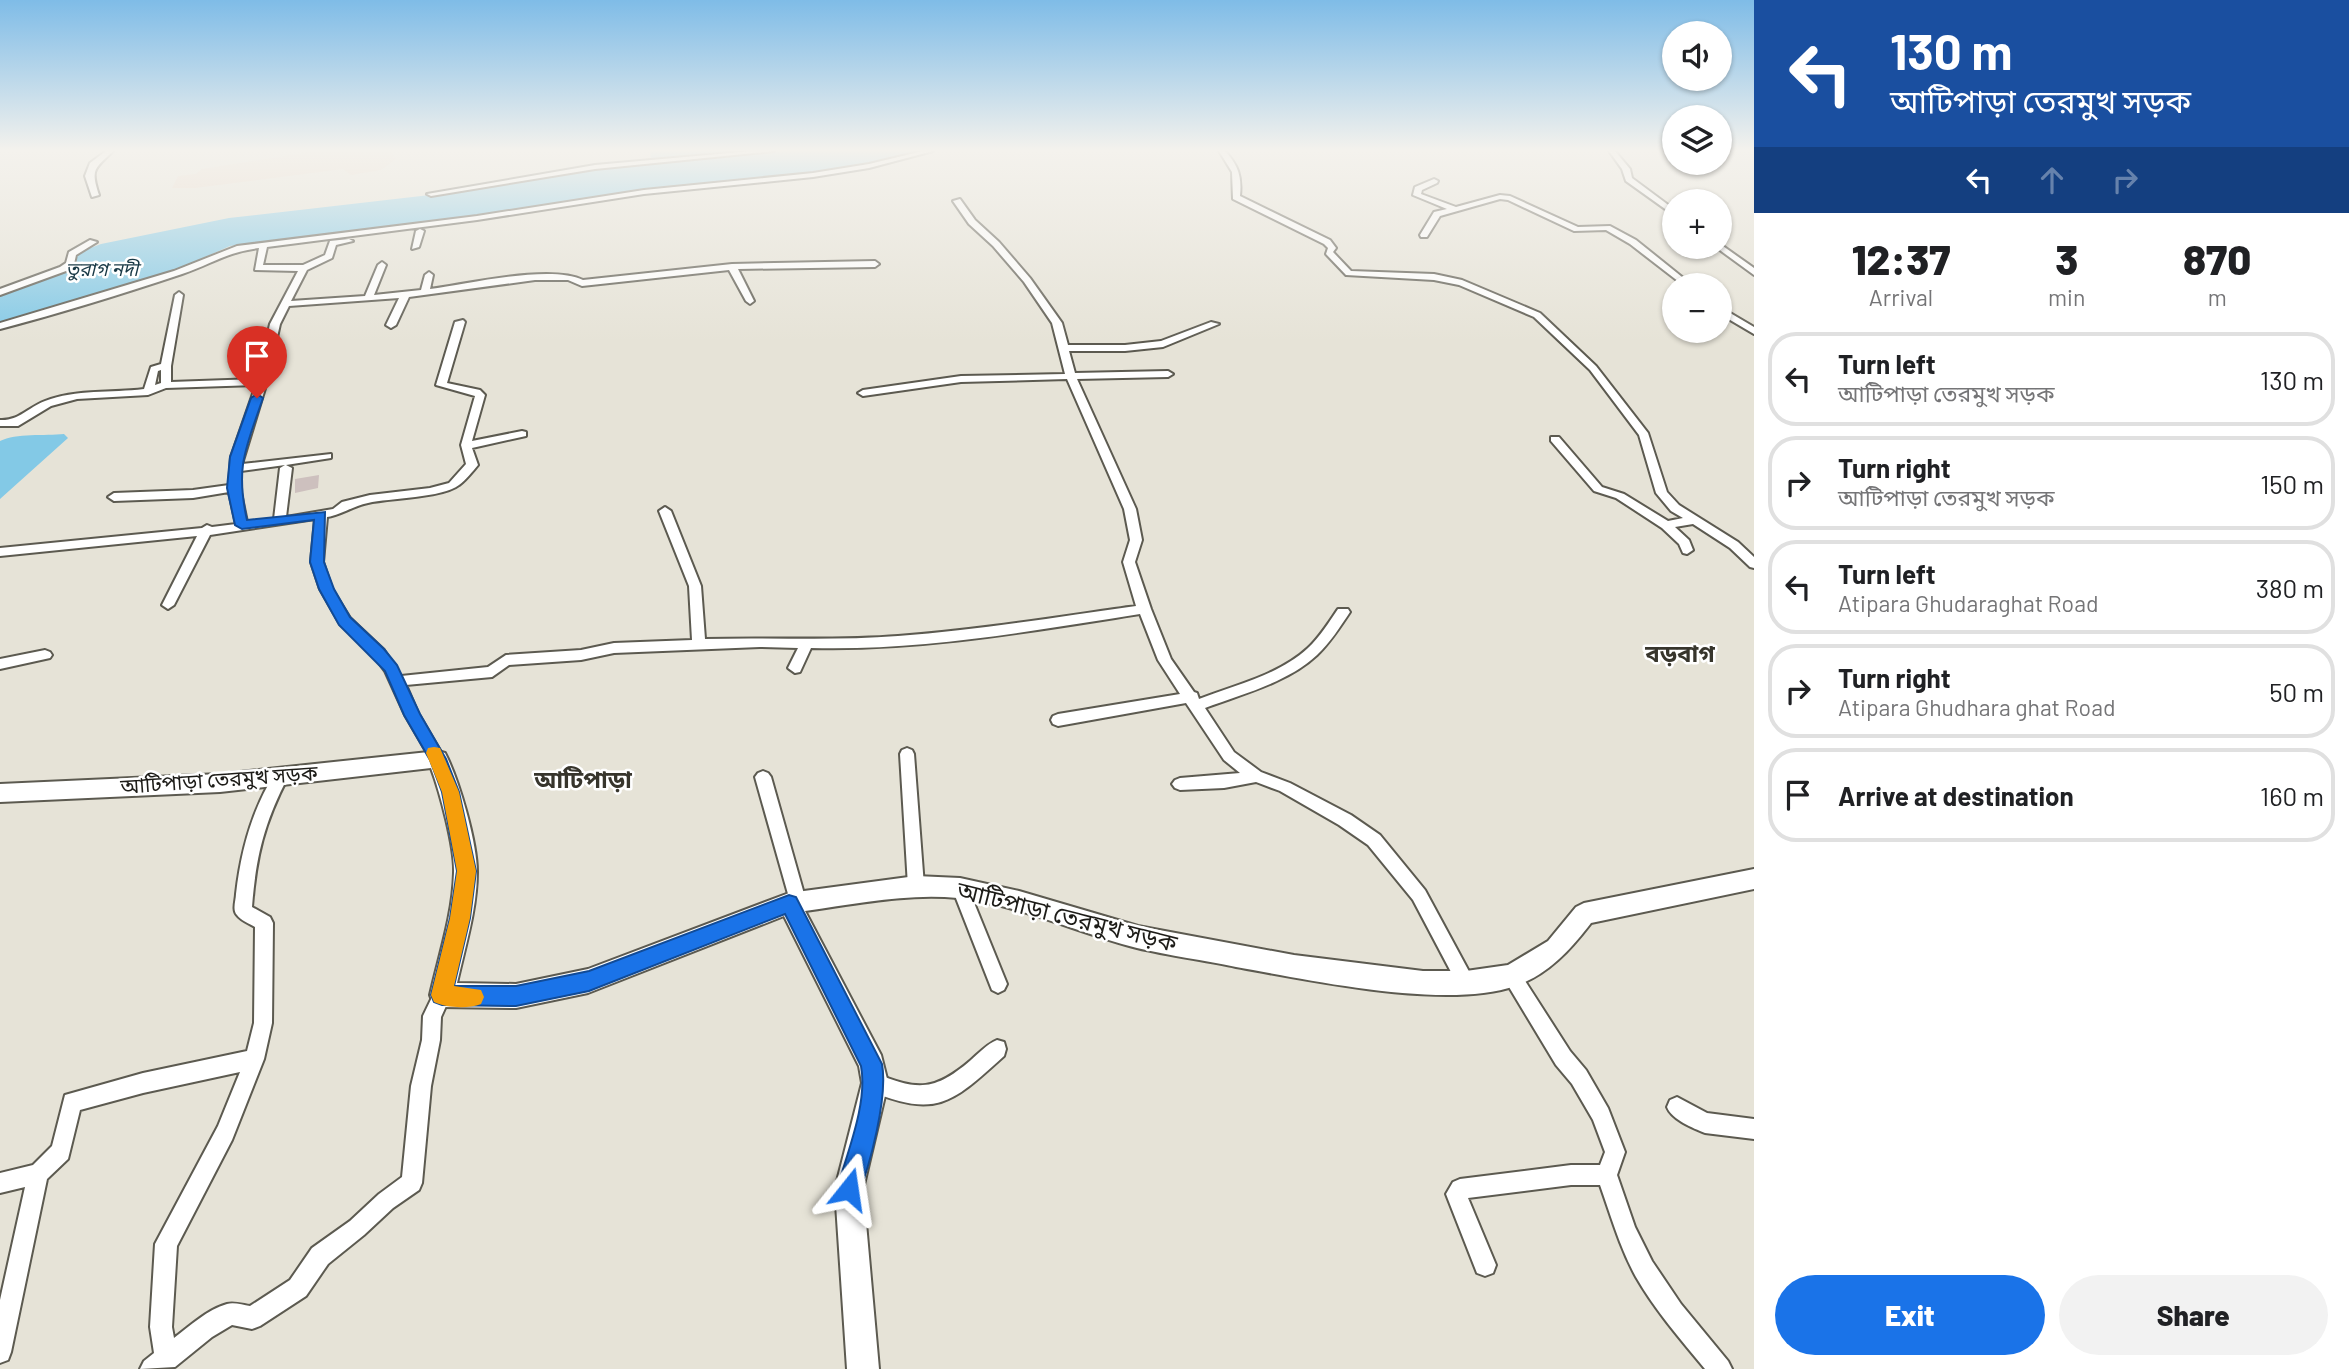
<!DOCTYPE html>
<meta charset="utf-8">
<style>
body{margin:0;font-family:Barlow,"Noto Sans Bengali",sans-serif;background:#f2f2f2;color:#202124;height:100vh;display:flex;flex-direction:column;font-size:26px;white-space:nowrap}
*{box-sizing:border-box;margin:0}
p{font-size:23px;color:#757577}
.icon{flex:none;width:38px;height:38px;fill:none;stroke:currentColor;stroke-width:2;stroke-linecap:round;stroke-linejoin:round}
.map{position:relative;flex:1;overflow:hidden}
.side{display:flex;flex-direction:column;background:#fff;width:595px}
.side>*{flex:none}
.guide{background:#1a4fa0;color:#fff;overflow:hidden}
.buttons{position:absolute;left:1662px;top:21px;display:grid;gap:14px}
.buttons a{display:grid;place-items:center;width:70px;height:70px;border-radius:50%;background:#fff;box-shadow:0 2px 5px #0004;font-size:35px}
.pin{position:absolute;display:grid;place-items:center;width:60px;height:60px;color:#fff;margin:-72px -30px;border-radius:50% 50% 50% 0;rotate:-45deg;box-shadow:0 0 7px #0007}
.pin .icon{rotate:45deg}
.me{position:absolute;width:77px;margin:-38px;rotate:15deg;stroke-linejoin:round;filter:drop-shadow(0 0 5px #0008)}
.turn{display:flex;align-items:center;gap:24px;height:147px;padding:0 21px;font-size:32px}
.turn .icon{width:91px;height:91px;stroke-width:2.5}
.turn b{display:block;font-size:49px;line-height:60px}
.lanes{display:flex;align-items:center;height:66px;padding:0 21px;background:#0003;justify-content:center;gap:35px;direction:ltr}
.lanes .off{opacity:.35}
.eta{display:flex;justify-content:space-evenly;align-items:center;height:119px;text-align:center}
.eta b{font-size:42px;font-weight:800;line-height:49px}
.cta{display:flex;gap:14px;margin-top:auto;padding:14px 21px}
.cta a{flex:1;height:80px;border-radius:42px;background:#1a73e8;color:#fff;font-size:28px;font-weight:800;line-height:80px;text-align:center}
.cta a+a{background:#f2f2f2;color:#202124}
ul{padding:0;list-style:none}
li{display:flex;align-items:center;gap:21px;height:94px;margin:0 14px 10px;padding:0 7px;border:4px solid #e0e0e0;border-radius:28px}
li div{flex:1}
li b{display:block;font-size:26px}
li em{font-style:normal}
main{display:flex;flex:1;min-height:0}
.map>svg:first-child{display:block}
</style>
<main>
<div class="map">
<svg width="1754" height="1369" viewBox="0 0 1754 1369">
<rect width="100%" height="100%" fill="#e6e3d7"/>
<path fill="#e8d5c5" d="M317,151H391L396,159L381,170L351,175L343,169L195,188H172L178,176L196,174L202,169Z"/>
<path fill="#83c9e6" d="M650,151H743L651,160Z
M782,151H920L894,158L808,173L639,192L482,215L230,246L176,270L0,324V294C21,287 73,277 77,253L101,244L229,218L456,192L599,169Z
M64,434L68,438L0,499V441C16,433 45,436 64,434Z"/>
<path fill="#cdc0be" d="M319,475L318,488L295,493V479Z"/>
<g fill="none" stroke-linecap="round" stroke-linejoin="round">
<defs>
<path id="minor" d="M106,151H113C95,169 90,168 99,195L92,197L85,176L90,163Z
M752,151H774L595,169L431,196L427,194L595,165Z
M923,151H933L869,168L813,177L644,194L477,220L267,247L263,265H303L325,255L330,241L349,239L353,241L336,245L332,258L307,270L291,301L365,296L378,265L382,262L386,265L374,295L421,290L425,275L429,272L433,275L430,289C468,284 551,264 583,280L732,264L875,261L879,264L875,267L738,269L754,301L750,304L746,301L729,270L582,286L568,280H535L409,297L396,325L391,328L386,325L399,298L289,306L280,324L267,382L242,464L331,454V458L286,465L292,468L286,517L333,509L342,502L370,495L430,488L449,483L466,464L461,445L475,396L436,385L455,322L463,320L465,322L447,383L480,390L485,395L472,441L522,431L526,432V436L472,448L478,465C472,472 466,480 459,485C443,498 389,498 368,503C353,506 341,515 327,517L323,562L332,589L350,618L384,650L401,676L488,667L506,655L581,650L614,643L692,640L689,586L659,511L665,507L671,511L701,586L705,639C770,637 834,641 898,636C978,630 1057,617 1136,606L1123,562L1130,540L1124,509L1067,379L961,382L863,396L858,393L863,390L961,376L1065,374L1052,323L1024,282L993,246L969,224L953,201L960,199L975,220L999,242L1030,278L1062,323L1068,345H1125L1161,341L1211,322L1219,324L1163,347L1125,351H1069L1075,373L1168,371L1173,374L1168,377L1077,379L1136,509L1142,540L1135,562L1151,609L1171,659L1194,692L1197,693L1199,699C1235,685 1279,675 1308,648C1320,637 1329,622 1338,609H1348L1350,612C1340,627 1330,643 1317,655C1287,683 1242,694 1205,708L1234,752L1261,772L1290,783L1351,815L1380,835L1425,890L1472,977L1475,983L1472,989L1466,992L1460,989L1413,900L1368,845L1339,825L1280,791L1256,782L1224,788L1180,790L1175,788L1172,784L1175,780L1180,778L1240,773L1224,760L1186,703L1058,726L1053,724L1051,720L1053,716L1058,714L1180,694L1158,660L1140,614C1031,631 921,651 811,648L800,672L795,673L788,668L798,648L760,647L614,653L581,660L509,665L492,677L406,685L418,713L445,759L443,763H433L405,715L385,671L374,656L340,624L320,589L311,562L315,519L210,535L174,605L168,609L162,605L197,536L0,556V548L202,528L207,525L212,527L236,524L229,492L193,498L114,501L108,497L114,493L193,490L229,485L231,457L256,385L166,388L148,395L77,399L51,406L18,426H0V420C19,421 27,408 45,401C76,389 111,393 144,389L151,367L161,364L175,295L179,292L183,295L171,366V382L258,379L270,324L298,271L255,270L259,248C226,252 212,264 182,274C122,294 61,313 0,329V323L174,271L237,246L477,216L644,190L813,173L869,164ZM161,370V383L155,385L158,371ZM285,465L280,468L274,519L247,522L240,488L241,471Z
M1219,151H1225C1238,165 1242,176 1240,196L1330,240L1336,248L1333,252L1351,271L1434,274L1462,280L1540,313L1596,366L1648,433L1667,492L1679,505L1738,542L1754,557V568L1750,567L1730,548L1693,524L1675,527L1689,540L1693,550L1687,554L1683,553L1679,544L1662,528L1616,498L1594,491L1551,441V437H1559L1602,487L1624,494L1668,521L1683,518L1671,511L1656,493L1639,435L1590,370L1534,317L1459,285L1434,280L1346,275L1326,254L1328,248L1324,244L1233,199L1232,172Z
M1609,151H1615L1630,169L1632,178L1675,210V216L1626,181L1622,169Z
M1434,179L1438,181L1437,183L1422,190L1421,194L1456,207L1500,195L1510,196L1578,227L1610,226L1636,240L1692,285H1683L1630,244L1606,230L1574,231L1508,200L1500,199L1440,216L1427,237H1421L1420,235L1434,212L1447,209L1413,195L1415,187Z
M420,229L424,231L419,247L412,249L416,231Z
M90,240L97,242L76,255L74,264L66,271L0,295V289L60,267L66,263L69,252Z
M1720,244L1754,268V275L1717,248L1720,247Z
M1720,307L1754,327V334L1720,314Z
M45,650L50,652L52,655L50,658L0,669V659Z
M907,748L912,750L914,754L924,886L922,891L916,893L910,891L908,886L900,754L902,750Z
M280,771L285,773L288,777C264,823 256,856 252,907L270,917L273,923L272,1023L264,1059L232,1140L177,1246L172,1327L174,1338C190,1326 208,1309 227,1304C234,1302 243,1305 250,1306L290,1280L312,1248L350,1221L379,1194L402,1177L411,1086L422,1040L423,1016L436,989L442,986L448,989L451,995L441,1017L440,1040L431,1086L422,1183L419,1190L393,1208L364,1235L328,1264L306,1296L260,1326L252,1329L232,1325L212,1337L175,1367L140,1369L144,1361L154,1353L150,1327L155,1244L218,1126L240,1072L143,1093L80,1110L68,1159L47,1179L11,1352L8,1360L0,1363V1300L25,1187L0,1193V1173L33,1165L52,1146L65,1095L143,1073L247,1051L254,1023L255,927C250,924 240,920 237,915C232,910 236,900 236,894C241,850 252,810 275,773Z
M763,771L768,773L771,777L806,901L804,906L798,909L792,906L790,901L755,777L758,773Z
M960,881L966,883L968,888L1007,984L1004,990L998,993L992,990L952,888L954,883Z
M1512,968L1518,970L1570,1051L1586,1070L1608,1108L1625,1152L1617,1175L1635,1227L1652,1261L1681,1304L1728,1361L1732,1369H1705C1681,1340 1655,1310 1636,1277C1620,1248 1611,1216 1600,1185H1571L1468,1198L1496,1265L1493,1273L1485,1276L1477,1273L1446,1194L1453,1182L1460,1179L1571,1165H1600L1605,1152L1593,1120L1572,1084L1556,1065L1506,982L1503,976L1506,970Z
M997,1040L1004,1042L1006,1049L1004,1056C952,1103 937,1119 868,1090L865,1083L868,1076L875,1073C918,1091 935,1091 971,1060C979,1053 987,1044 997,1040Z
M1677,1097L1707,1113L1754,1119V1139L1705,1133C1693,1128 1672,1120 1667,1107L1670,1100Z"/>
<path id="major" d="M438,751L445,753C459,780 477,842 477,872C477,909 465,947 457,983L516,984L588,969L789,893L916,876L960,878L1019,891L1138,926L1294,955L1423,971H1466L1508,965L1548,941L1576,907L1584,903L1754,869V889L1591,923C1571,949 1548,975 1515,986C1446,1010 1309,980 1236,967C1204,960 1170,956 1137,948C1078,933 1020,905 958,898C907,893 856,904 805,911L881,1055L888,1083L863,1189L879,1369H847L835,1189L862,1083L859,1066L784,916L588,993L516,1008L442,1007L433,1003L430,995C439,955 453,914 454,873C455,848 440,792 431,768L220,792L0,802V784L220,774Z"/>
</defs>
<use href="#minor" stroke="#5c5a50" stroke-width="4"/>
<use href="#major" stroke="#5c5a50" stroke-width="4"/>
<use href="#minor" fill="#fff" fill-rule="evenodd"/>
<use href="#major" fill="#fff" fill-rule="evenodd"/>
</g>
<linearGradient id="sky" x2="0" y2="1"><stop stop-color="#7fbce7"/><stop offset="0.44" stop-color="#f4f2ed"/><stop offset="1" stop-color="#f4f2ed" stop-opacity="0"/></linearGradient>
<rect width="1754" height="342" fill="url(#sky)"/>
<path fill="#1a73e8" stroke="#114b97" stroke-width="2" d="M257,394L263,398C246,448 235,466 247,520L325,512L324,562L334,589L350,617L384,649L397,665L420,714L446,759L459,792L476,871L470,918L454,986H516L589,971L789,895L796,897L882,1064C888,1097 870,1166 857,1198L849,1201L840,1198L837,1189C847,1153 868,1103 861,1066L785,914L589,991L516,1006L442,1005L434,1002L431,995L450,918L457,871L442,792L430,760L404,715L385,671L339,625L319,589L310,562L314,520L242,529L235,525L227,488L230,457L251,398Z"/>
<path fill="#f59e0b" d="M434,747L440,748L459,792L476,871L470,918L454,986L481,990L484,997L481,1004C468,1009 447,1008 434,1002L431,995L450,918L457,871L442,792L426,753L428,748Z"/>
<g text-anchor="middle" stroke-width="5" stroke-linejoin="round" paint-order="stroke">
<g font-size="19" font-style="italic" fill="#183845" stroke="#fff">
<text x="102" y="276">তুরাগ নদী</text>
</g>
<g font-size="21" fill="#1d1c18" stroke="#fff">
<text transform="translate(219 780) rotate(-4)" y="7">আটিপাড়া তেরমুখ সড়ক</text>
</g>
<g font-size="24" font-weight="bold" fill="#37352c" stroke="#fff">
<text x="1680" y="662">বড়বাগ</text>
<text x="583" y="788">আটিপাড়া</text>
</g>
<g font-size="24" fill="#1d1c18" stroke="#fff">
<text transform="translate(1067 917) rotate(14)" y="8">আটিপাড়া তেরমুখ সড়ক</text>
</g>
</g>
</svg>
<div class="buttons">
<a><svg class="icon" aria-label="sound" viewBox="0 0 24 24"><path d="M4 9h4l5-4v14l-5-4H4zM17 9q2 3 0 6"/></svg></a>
<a><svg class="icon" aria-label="layers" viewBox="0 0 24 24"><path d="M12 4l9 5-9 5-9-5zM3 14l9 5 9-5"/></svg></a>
<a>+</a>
<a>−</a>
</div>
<div class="pin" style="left:257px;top:398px;background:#d93025"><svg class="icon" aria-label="arrive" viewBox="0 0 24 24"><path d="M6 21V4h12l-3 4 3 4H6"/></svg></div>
<svg class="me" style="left:849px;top:1189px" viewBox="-20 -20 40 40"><path d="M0-17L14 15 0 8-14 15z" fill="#1a73e8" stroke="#fff" stroke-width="4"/></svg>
</div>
<section class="side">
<div class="guide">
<div class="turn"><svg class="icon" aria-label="left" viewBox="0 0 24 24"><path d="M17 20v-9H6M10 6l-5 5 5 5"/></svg><div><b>130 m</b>আটিপাড়া তেরমুখ সড়ক</div></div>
<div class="lanes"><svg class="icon" aria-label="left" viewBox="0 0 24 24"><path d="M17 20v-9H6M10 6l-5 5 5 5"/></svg><svg class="icon off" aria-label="ahead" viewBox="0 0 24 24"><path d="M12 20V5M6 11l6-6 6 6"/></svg><svg class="icon off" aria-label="right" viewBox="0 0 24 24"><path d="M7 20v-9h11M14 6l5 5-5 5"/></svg></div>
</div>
<div class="eta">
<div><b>12:37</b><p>Arrival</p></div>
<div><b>3</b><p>min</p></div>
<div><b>870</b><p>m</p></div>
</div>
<ul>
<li><svg class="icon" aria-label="left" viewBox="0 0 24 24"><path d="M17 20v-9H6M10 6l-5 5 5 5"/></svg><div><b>Turn left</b><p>আটিপাড়া তেরমুখ সড়ক</p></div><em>130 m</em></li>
<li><svg class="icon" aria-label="right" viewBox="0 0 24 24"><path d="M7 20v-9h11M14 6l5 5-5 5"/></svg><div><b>Turn right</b><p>আটিপাড়া তেরমুখ সড়ক</p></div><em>150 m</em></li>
<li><svg class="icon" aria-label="left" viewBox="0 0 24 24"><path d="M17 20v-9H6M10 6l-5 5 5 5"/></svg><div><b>Turn left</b><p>Atipara Ghudaraghat Road</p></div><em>380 m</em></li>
<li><svg class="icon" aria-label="right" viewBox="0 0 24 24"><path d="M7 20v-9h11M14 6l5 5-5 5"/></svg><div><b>Turn right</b><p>Atipara Ghudhara ghat Road</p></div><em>50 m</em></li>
<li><svg class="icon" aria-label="arrive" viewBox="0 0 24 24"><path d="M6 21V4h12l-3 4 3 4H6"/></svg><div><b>Arrive at destination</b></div><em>160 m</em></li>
</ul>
<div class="cta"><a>Exit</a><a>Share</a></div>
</section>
</main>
